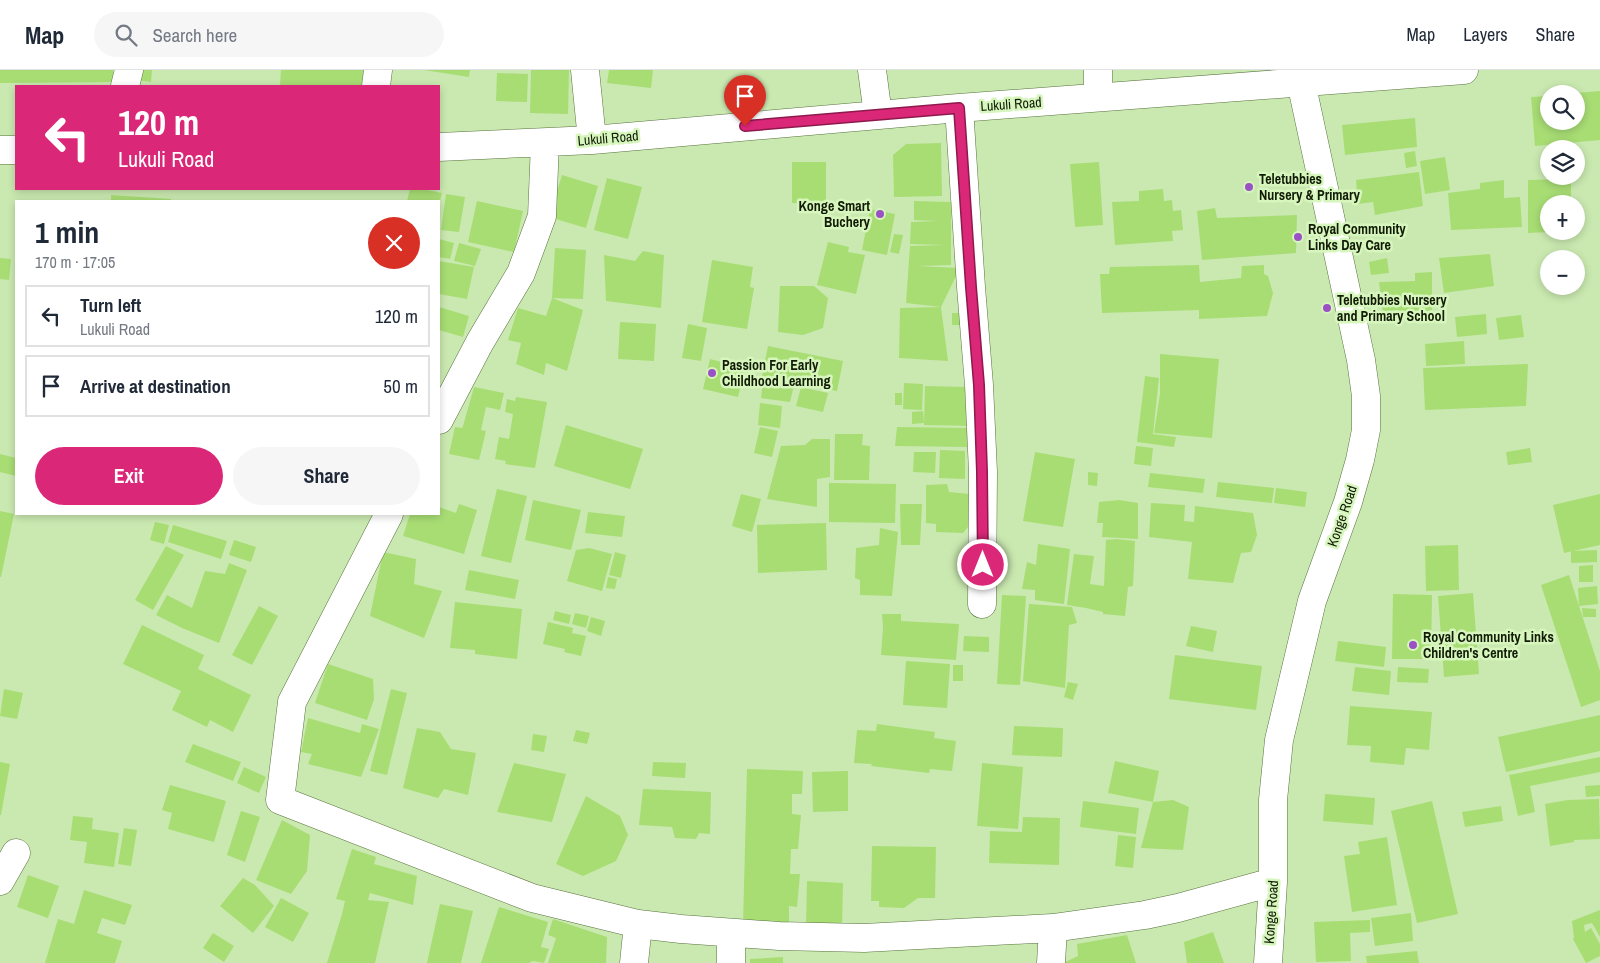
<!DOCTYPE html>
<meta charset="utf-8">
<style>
body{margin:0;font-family:"Archivo Narrow",sans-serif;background:#f6f6f7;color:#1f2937;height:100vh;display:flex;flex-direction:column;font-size:19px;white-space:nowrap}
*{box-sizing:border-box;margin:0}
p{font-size:16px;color:#747a83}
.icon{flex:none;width:28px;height:28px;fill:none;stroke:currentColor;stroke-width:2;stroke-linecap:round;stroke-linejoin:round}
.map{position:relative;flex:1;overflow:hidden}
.drawer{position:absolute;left:15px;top:130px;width:425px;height:315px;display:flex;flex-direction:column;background:#fff;border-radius:0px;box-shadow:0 2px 8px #0003}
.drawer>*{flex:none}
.top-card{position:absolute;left:15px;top:15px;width:425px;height:105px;border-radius:0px;box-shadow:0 2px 8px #0003;background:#db2777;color:#fff;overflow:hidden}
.fabs{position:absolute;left:1540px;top:15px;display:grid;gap:10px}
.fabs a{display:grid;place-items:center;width:45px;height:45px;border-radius:50%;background:#fff;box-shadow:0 2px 8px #0003;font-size:25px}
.pin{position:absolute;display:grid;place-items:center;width:42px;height:42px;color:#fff;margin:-51px -21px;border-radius:50% 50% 50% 0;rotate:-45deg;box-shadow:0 0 5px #0007}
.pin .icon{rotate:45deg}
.me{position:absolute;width:55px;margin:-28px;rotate:0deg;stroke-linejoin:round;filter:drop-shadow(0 0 4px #0008)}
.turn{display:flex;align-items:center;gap:18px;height:105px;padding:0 20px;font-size:22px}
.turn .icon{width:65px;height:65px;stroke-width:2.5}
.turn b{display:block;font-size:35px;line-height:42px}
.round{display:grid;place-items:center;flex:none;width:52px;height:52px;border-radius:26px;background:#f6f6f7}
.overview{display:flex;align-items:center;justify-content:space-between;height:85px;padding:0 20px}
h1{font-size:30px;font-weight:700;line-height:38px}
.primary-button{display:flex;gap:10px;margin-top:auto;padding:10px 20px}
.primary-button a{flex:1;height:58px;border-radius:30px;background:#db2777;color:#fff;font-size:20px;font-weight:700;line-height:58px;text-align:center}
.primary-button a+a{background:#f6f6f7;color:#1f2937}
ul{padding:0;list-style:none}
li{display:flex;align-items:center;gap:15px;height:62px;margin:0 10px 8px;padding:0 10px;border:2px solid #e0e1e3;border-radius:0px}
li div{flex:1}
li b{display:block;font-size:19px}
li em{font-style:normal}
header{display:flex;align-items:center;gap:30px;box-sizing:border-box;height:70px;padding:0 25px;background:#fff;border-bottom:1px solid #e0e1e3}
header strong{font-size:24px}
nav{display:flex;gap:28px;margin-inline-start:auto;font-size:18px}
.search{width:350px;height:45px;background:#f6f6f7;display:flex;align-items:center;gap:12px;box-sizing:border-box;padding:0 18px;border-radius:28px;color:#747a83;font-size:19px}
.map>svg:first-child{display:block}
</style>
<header>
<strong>Map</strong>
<div class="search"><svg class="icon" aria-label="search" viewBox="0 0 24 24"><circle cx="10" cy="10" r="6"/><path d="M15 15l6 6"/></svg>Search here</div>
<nav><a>Map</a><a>Layers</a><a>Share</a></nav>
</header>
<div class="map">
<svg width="1600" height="893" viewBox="0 0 1600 893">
<rect width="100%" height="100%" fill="#cae9b0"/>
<path fill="#a8dd74" d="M0,0H113V12L0,13Z
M139,0H152L151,12L137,10Z
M281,0H367L366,16L280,15Z
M424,0H470L469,7Z
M531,0H569L568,44L530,43Z
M609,0H653L651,18L607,13Z
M497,3L528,4L527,32L496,31Z
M1600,21V70L1535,76L1531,27L1549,26V51H1576V23Z
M1415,48L1417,77L1345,85L1342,55Z
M941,73L942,126L894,127L893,85L906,74Z
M1415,81L1417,96L1406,98L1404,83Z
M1445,87L1450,120L1425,124L1420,91Z
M792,92H826V134L792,133Z
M1099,92L1103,155L1075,157L1070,94Z
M1419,102L1423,136L1375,145L1373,132L1358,134L1356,110Z
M562,105L598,116L586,158L549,147Z
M607,108L642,117L628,169L594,160Z
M1571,109V134H1549V162L1528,163V110Z
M1504,110V128L1520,127L1522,157L1451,160L1448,123L1480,119V113Z
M410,119H422L442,123L440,131H407Z
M1163,119L1164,131L1172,130L1173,141L1181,140L1183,160L1172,161L1173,171L1115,175L1112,132L1139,131V121Z
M446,124L465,127L459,162L441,160Z
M111,125L171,129V131H111Z
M477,131L523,141L514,182L468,172Z
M914,131L951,132V195L917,196L960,198L941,237L906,233L910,176L945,175L910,174L911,152L938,151L914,150Z
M1215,138L1217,148L1297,145L1296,183L1202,190L1197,141Z
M870,139L895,144L887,185L862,180Z
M894,164L903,165L899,184L890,182Z
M439,169L454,173L450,189L439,187Z
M828,172L849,177L848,182L865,185L856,224L817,215Z
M459,173L481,179L475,196L454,191Z
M555,178L586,180L583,229L552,228Z
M643,181L664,185L661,238L606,231L604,185L635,191Z
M1490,184L1494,216L1444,223L1439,188Z
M0,188L11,189L9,210L0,209Z
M1387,188L1389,203L1371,205L1369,192Z
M712,190L753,197L750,217L754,218L747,259L702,252Z
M439,191L474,197L467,229L439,224Z
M1199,195L1200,212L1241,208L1242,196L1264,195V204L1268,206L1273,223L1267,246L1199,249V240L1102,243L1100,204H1109L1110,197Z
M1432,202V240L1410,244L1383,243L1379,212L1415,211V203Z
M780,216H814L828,228L823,258L803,265L778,262Z
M552,228L583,240L567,301L546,293L544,305L516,294L521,273L508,270L518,238L546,246Z
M439,237L469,246L463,267L439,260Z
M941,237L948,291L899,288L900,238Z
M952,243H971L970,255H952Z
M1486,244L1487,264L1457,267L1455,247Z
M1521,245L1524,267L1499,270L1496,248Z
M620,252L656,254L654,291L618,289Z
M688,254L707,258L701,291L682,288Z
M1464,271L1465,294L1426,296L1425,274Z
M768,276L843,291L837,321L762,306Z
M1160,284L1219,289L1212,368L1154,363L1160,324Z
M710,289L745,298L738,327L703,319Z
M1528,294L1526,336L1425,340L1423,298Z
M1145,306L1159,308L1153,364L1176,367L1174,377L1137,372Z
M763,311L794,315L790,332L761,328Z
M904,313L923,314L922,340L903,339Z
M925,316L966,317L965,332L976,331L975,356L924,355Z
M474,317L504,323L500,340L486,337L481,360L486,361L479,390L449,384L455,357L462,358L463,356Z
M801,317L828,323L823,342L796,336Z
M895,323H902V335H895Z
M516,327L547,332L535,398L505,394L506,391L495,389L499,367L509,369L513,344L505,342L507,329L515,331Z
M760,333L782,336L780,358L758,355Z
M923,341L924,353L912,354V342Z
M566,355L643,379L630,419L554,396Z
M760,357L778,361L772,387L754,383Z
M897,357L968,358L967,377L895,376Z
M835,364H863L862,375L870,376L869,410H834Z
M812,369H830V407L817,409V437L767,429L781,376L805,375Z
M1136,376L1153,378L1151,396L1134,394Z
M1530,378L1532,392L1508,395L1506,382Z
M940,380L965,381V409L939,408Z
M914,382H936L935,403L913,402Z
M1035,382L1075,389L1063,457L1023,451Z
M0,384L16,388V406L0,402Z
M1088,402L1098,403L1097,416L1088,415Z
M1150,403L1205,409L1203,423L1148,417Z
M1218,412L1274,418L1272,433L1216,427Z
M829,413L896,414L895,453L829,452Z
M947,414L949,422L980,425L979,460L968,457L963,463L936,462V454L926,453V415Z
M1276,418L1307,422L1305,437L1274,433Z
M497,419L527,426L511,493L481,486Z
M741,424L761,429L752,462L732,456Z
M1600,424V475L1564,483L1553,435Z
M533,430L581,440L571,480L525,470Z
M1119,430L1138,433V469L1102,467L1103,453H1097L1099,432Z
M1151,433L1185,435L1184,451L1194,452L1195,436L1253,443L1257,465L1251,482L1241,483L1233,513L1188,509L1192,472L1149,467Z
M459,434L477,440L464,484L403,466L410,444H439V437L456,443Z
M900,434H922L920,475H901Z
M0,441L14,444L1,507H0Z
M588,442L625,446L622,467L585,463Z
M155,452L169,455L164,474L150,470Z
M826,453L827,500L758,503L757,455Z
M173,455L227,471L221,489L168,472Z
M880,458L898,462L892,526L860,525V510L855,508L856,478L879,475Z
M1117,469L1135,471L1133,516L1128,517L1125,546L1103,544V542L1086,538L1067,535L1074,484L1094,486L1090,514L1104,516L1106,470Z
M234,470L256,477L251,492L229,485Z
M1038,474L1070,479L1064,534L1035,530V520L1022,519L1027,492L1036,495Z
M1458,475L1459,520L1426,521L1425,476Z
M166,476L184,485L153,540L135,530Z
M589,478L612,484L602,521L567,511L576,480Z
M1597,480V492L1571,493V481Z
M383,482L416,489L414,514L442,521L424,568L370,546Z
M615,482L626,485L621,508L609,505Z
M229,493L247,500L219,573L182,558L156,545L167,525L192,538L205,501L225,504Z
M1593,495V512H1579V496Z
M469,500L519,510L515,529L465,520Z
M1569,505L1600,601V630L1581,637L1541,515Z
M608,507L617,509L615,519L606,518Z
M1597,516L1598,534L1579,536L1578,518Z
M1473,523L1479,604L1444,607L1438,526Z
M1393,524L1432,525L1431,589H1392Z
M1002,525L1026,526L1020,615L997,614Z
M455,532L522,539L517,589L475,584V580L450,578Z
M1029,534L1072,537L1077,553L1069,555L1065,618L1023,611Z
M259,536L278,546L252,595L232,585Z
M1582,538L1596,539V547H1583Z
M555,541L571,545L569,554L553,550Z
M575,543L589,546L586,558L572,554Z
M882,544H901V551L959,554L956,590L881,585L883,557Z
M591,547L605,551L601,566L587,561Z
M548,552L573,558L572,563L586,566L581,586L564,582L565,579L543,574Z
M142,555L204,585L198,599L251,625L233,662L210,650L207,657L172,640L181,621L123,594Z
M1191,556L1217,561L1213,582L1186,576Z
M964,566L989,567V582L963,581Z
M1338,571L1386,577L1384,597L1335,591Z
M1175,585L1262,596L1256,640L1169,629Z
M906,591L950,594L947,638L903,635Z
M328,594L373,609L374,629L367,650L315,633Z
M953,595H963V611H953Z
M1355,597L1391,601L1389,625L1352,621Z
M1398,597L1429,599L1428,613L1397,612Z
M1068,612L1078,614L1073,630L1064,627Z
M4,619L23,623L17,649L0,646Z
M391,619L407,623L387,705L370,701Z
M1350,636L1432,642L1429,680L1406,678L1404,695L1370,692L1371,676L1347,675Z
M1600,645V681L1506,702L1498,667Z
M308,648L360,663L362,654L379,659L361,707L308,694L312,684L301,682Z
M877,654L935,662L934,668L956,671L952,701L930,699L929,703L871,696L872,694L854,693L857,660L876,661Z
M1014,656L1063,658L1062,687L1012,685Z
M417,658L440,662L451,679L476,683L468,725L444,719L438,728L403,718Z
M576,660L590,663L587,674L573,671Z
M533,664L547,666L544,682L531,680Z
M193,674L241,692L233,711L185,692Z
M1600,687V702L1530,716L1535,742L1518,746L1509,705Z
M1115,691L1159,701L1153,732L1108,723Z
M0,692L10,694L1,745H0Z
M653,692L686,693L685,708L652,706Z
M514,693L566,704L552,752L497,742Z
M982,693L1023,697L1018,759L977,756Z
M244,697L266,707L259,723L237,713Z
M747,699L803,701L802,724H792V744L801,745L798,779H791L790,804H800L797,837L789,836V856L743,855Z
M848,701V741L813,742L812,702Z
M170,715L226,731L214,772L168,759L172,743L162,740Z
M1600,715V726L1586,727L1585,716Z
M643,719L711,722L710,764L699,763L696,769L675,768L672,757L639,755Z
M1325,724L1375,728L1373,755L1323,751Z
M586,726L620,746L628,765L616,791L583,806L556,794Z
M1599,729L1600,769L1574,770V772L1550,776L1545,734L1568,730Z
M1173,730L1189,737L1183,780L1141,778L1153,732Z
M1083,731L1139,738L1136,764L1080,757Z
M1432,731L1458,844L1417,853L1391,741Z
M1501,736L1503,751L1465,757L1462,742Z
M241,741L260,747L245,792L227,785Z
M73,746L93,748L92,759L119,763L114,797L84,793L87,772L70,770Z
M1023,747L1060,748L1059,795L989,793L990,761L1022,762Z
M282,750L310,765L307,801L291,824L256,810Z
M124,758L137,760L131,796L118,794Z
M1118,765L1136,767L1133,798L1115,796Z
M1387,767L1397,835L1352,842L1344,786L1360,784L1358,772Z
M872,776L936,777L935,828H918L904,838L879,837V831H871Z
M352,779L376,787L374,794L417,806L413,835L370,823L368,830L389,832L375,893H327L342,844L345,831L336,829Z
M28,805L59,816L48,848L17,837Z
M243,808L255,815L274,836L253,863L220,836Z
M807,811L843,813L842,857L806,856Z
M84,820L132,835L125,855L102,848L97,863L122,871L115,893H45L58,849L74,854Z
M281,828L309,843L293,872L265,857Z
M440,834L473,841L461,893H427Z
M499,837L548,852L541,877L549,879L544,893L533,891L529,893H481Z
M1600,840V867L1592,853L1584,855L1585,862L1591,858L1600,874V886L1586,893L1573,869L1574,868L1572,851Z
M1411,843L1413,871L1375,876L1371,848Z
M553,849L607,867L606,893H548L556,868L548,865Z
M1370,850V862L1350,863L1351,891L1316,892L1314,852Z
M1213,862L1224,893H1187L1184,872Z
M213,863L234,876L224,892L203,878Z
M1127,865L1136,893H1063L1078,886L1077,874Z
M1417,881L1419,893H1367L1366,886Z
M783,887V893H750V889Z"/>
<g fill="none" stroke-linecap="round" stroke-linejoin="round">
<defs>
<path id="minor" d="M585,0L592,70
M872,0L878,45
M1098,0V27
M125,16L129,0
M376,16L378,0
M959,38L971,217L979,315L983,402L982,534
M439,77L592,70L959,38L1464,0
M0,80H16
M439,350L480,272L521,203L542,146L545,73
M389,444L292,632L280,730L532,828L638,854L681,859L779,866L864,868L1053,858L1145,845L1178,838L1273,812
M0,811L16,783
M731,863V893
M634,893L638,854
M1051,893L1053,858
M1268,893L1273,812V730L1279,670L1312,531L1348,432L1360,390L1366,360V326L1361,290L1301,12V0"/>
</defs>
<use href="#minor" stroke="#58723e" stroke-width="29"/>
<use href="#minor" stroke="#fff" stroke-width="28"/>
</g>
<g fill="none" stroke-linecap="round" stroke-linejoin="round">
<defs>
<path id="route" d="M745,56L959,38L971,217L979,315L982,402L983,495"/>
</defs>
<use href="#route" stroke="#8e194d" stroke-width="12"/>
<use href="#route" stroke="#db2777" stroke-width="9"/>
</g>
<g fill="#9951c4" stroke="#d7f6bd" stroke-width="2">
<circle cx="1249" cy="117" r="5"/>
<circle cx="880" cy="144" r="5"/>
<circle cx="1298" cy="167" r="5"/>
<circle cx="1327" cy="238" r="5"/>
<circle cx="712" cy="303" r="5"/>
<circle cx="1413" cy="575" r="5"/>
</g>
<g text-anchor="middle" stroke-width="5" stroke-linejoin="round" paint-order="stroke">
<g font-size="14" fill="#111b06" stroke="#d7f6bd">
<text transform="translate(1011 34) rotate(-4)" y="5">Lukuli Road</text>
<text transform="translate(608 68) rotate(-5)" y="5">Lukuli Road</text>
<text transform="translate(1342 446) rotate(-71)" y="5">Konge Road</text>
<text transform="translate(1271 842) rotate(-86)" y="5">Konge Road</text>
</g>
<g font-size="14" font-weight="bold" fill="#111b06" stroke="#d7f6bd" text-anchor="start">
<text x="1259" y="114">Teletubbies<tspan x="1259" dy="16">Nursery &amp; Primary</tspan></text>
<text x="870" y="141" text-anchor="end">Konge Smart<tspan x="870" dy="16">Buchery</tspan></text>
<text x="1308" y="164">Royal Community<tspan x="1308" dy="16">Links Day Care</tspan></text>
<text x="1337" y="235">Teletubbies Nursery<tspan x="1337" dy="16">and Primary School</tspan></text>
<text x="722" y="300">Passion For Early<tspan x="722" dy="16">Childhood Learning</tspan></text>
<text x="1423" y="572">Royal Community Links<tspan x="1423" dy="16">Children's Centre</tspan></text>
</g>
</g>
</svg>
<div class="fabs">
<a><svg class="icon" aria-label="search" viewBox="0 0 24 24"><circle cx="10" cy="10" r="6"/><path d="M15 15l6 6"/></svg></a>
<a><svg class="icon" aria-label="layers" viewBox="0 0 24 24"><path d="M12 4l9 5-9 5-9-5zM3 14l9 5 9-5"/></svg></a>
<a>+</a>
<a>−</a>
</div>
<div class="pin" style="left:745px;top:56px;background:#d93025"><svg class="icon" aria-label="arrive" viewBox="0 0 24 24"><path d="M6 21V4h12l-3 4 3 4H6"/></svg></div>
<svg class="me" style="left:983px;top:495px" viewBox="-20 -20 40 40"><circle r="17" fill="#db2777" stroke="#fff" stroke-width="3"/><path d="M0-11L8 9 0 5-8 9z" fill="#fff"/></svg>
<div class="top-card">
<div class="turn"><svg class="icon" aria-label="left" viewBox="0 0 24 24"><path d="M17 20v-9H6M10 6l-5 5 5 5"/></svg><div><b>120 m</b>Lukuli Road</div></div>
</div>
<section class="drawer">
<div class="overview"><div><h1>1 min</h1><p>170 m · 17:05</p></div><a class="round" style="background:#d93025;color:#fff"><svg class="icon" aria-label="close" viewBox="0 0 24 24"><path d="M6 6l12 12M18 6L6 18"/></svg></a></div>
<ul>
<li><svg class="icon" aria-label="left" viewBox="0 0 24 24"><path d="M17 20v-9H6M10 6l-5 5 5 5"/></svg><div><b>Turn left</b><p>Lukuli Road</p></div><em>120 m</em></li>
<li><svg class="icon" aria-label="arrive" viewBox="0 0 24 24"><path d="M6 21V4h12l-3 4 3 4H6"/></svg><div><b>Arrive at destination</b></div><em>50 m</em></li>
</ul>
<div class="primary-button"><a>Exit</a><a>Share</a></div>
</section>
</div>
